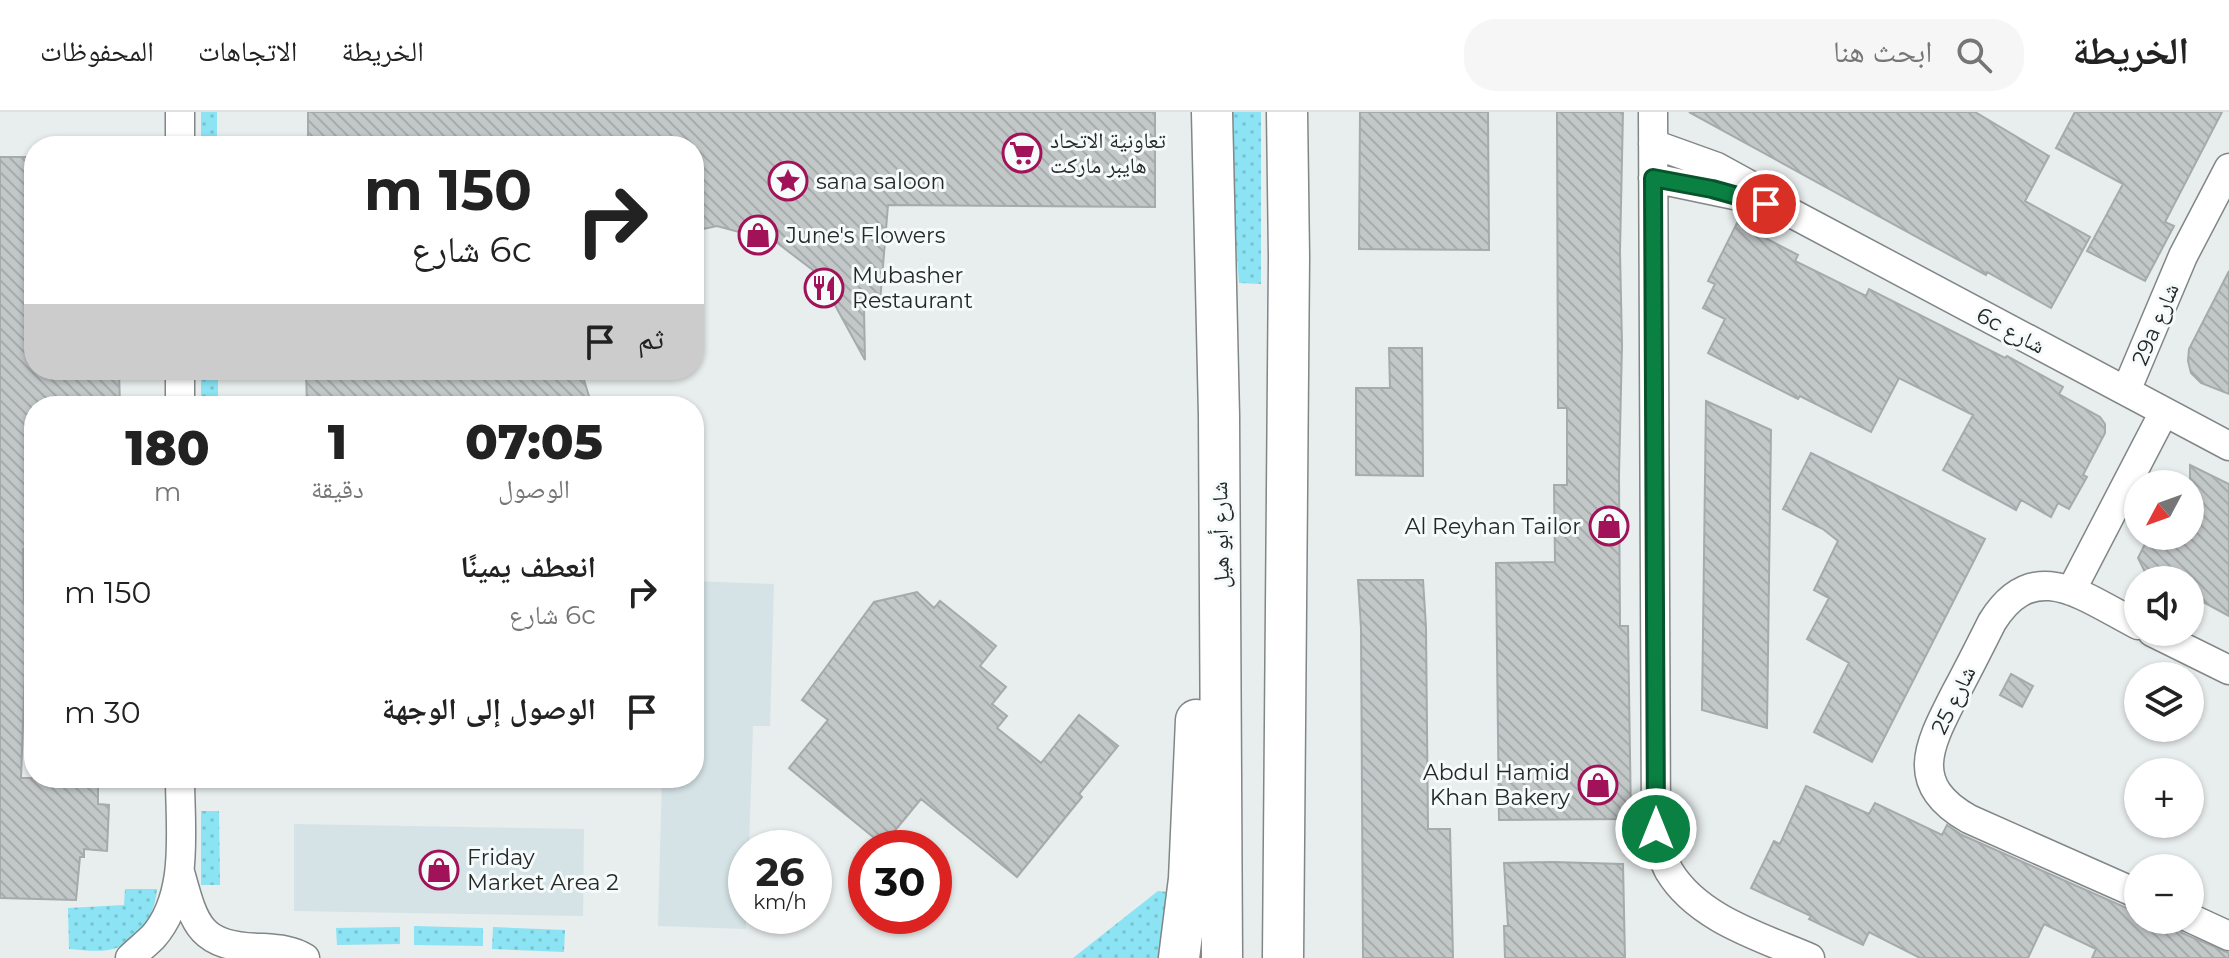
<!DOCTYPE html>
<html lang="ar">
<meta charset="utf-8">
<style>
body{margin:0;font-family:Montserrat,"Noto Naskh Arabic",sans-serif;background:#f6f6f6;color:#222;direction:rtl;height:100vh;display:flex;flex-direction:column;font-size:30px;white-space:nowrap}
*{box-sizing:border-box;margin:0}
p{font-size:26px;color:#767676}
.icon{flex:none;width:44px;height:44px;fill:none;stroke:currentColor;stroke-width:2;stroke-linecap:round;stroke-linejoin:round}
.map{position:relative;flex:1;overflow:hidden;direction:ltr}
.details{position:absolute;left:24px;top:284px;width:680px;height:392px;display:flex;flex-direction:column;background:#fff;border-radius:32px;box-shadow:0 2px 6px #0004;direction:rtl}
.details>*{flex:none}
.hud{position:absolute;left:24px;top:24px;width:680px;height:244px;border-radius:32px;box-shadow:0 2px 6px #0004;direction:rtl;background:#fff;color:#222;overflow:hidden}
.needle{width:52px;rotate:229deg}
.fabs{position:absolute;left:2124px;top:358px;display:grid;gap:16px}
.fabs a{display:grid;place-items:center;width:80px;height:80px;border-radius:50%;background:#fff;box-shadow:0 2px 6px #0004;font-size:40px}
.speed{position:absolute;left:728px;top:718px;display:flex;gap:16px;font-size:40px;font-weight:700;text-align:center}
.speed>*{display:grid;place-content:center;width:104px;height:104px;border-radius:50%;background:#fff;box-shadow:0 2px 6px #0004;line-height:1}
.speed small{font-size:20px;font-weight:400}
.speed .limit{border:12px solid #d22;background:#fff;color:#111}
.pin{position:absolute;display:grid;place-items:center;width:68px;height:68px;color:#fff;margin:-34px;border:4px solid #fff;border-radius:50%;box-shadow:0 2px 8px #0007}
.me{position:absolute;width:88px;margin:-44px;rotate:0deg;stroke-linejoin:round;filter:drop-shadow(0 0 6px #0008)}
.turn{display:flex;align-items:center;gap:28px;height:168px;padding:0 40px;font-size:36px}
.turn .icon{width:104px;height:104px;stroke-width:2.5}
.turn b{display:block;font-size:56px;line-height:68px}
.then{display:flex;align-items:center;height:76px;padding:0 40px;background:#0003;gap:16px;font-size:30px}
.eta{display:flex;justify-content:space-evenly;align-items:center;height:136px;text-align:center}
.eta b{font-size:48px;font-weight:800;line-height:56px}
ul{padding:0;list-style:none}
li{display:flex;align-items:center;gap:24px;height:120px;padding:0 40px}
li div{flex:1}
li b{display:block;font-size:30px}
li em{font-style:normal}
header{display:flex;align-items:center;gap:48px;box-sizing:border-box;height:112px;padding:0 40px;background:#fff;border-bottom:2px solid #e0e0e0}
header strong{font-size:38px}
nav{display:flex;gap:44px;margin-inline-start:auto;font-size:28px}
.search{width:560px;height:72px;background:#f6f6f6;display:flex;align-items:center;gap:20px;box-sizing:border-box;padding:0 28px;border-radius:32px;color:#767676;font-size:30px}
.map>svg:first-child{display:block}
</style>
<header>
<strong>الخريطة</strong>
<div class="search"><svg class="icon" aria-label="search" viewBox="0 0 24 24"><circle cx="10" cy="10" r="6"/><path d="M15 15l6 6"/></svg>ابحث هنا</div>
<nav><a>الخريطة</a><a>الاتجاهات</a><a>المحفوظات</a></nav>
</header>
<div class="map">
<svg width="2229" height="846" viewBox="0 0 2229 846">
<defs>
<pattern id="grass-dots" width="8" height="8" patternUnits="userSpaceOnUse" patternTransform="scale(2)"><rect width="8" height="8" fill="#8be3f3"/><path d="M2 2h.1M6 6h.1" fill="none" stroke="#78c3d0" stroke-width="1.8" stroke-linecap="round"/></pattern>
<pattern id="building-back-hatch" width="6" height="6" patternUnits="userSpaceOnUse" patternTransform="scale(2)"><rect width="6" height="6" fill="#c2c7c8"/><path d="M-1 5l2 2M0 0l6 6M5-1l2 2" fill="none" stroke="#a7abac"/></pattern>
</defs>
<rect width="100%" height="100%" fill="#e8edee"/>
<path fill="#d5e3e6" d="M694,469L774,472L770,614H753L749,736H746V817L658,814L662,666H694Z
M294,712L584,717L583,804L294,799Z"/>
<path fill="url(#grass-dots)" d="M201,0H217V34H201Z
M1229,0H1261V172L1239,171L1229,44Z
M201,258H218V294H201Z
M201,699H219L220,773H201Z
M125,777H157C155,804 137,834 108,838C96,840 82,838 69,837L68,796L124,793Z
M1158,779L1168,780L1161,846H1073Z
M414,814L483,816V834L414,833Z
M400,815V832L337,833L336,816Z
M493,815L565,818L564,840L492,837Z"/>
<path fill="url(#building-back-hatch)" stroke="#a5aaab" stroke-width="2" d="M308,0H1155V95L888,93L880,190L864,196L865,248L818,162L776,130L717,114L694,119V34H308Z
M1360,0H1488L1489,138L1359,137Z
M1557,0H1623L1620,140L1622,233L1619,364L1620,514H1628L1631,707L1499,708L1496,451L1555,450L1554,373H1567V296H1558Z
M1689,0H1975L2049,44L2025,89L2090,125L2051,196L1987,160L1986,163Z
M2075,0H2222L2165,110L2174,114L2145,169L2087,139L2123,72L2056,36Z
M0,45H34L33,142H29L34,258H119L120,294H34L31,437H23L24,489H34V560H25L21,666H98V692L109,693L107,739L84,737V745H80L76,788L0,786Z
M1737,111L1798,143L1795,149L1866,184L1869,177L2005,246L2007,244L2063,275L2059,282L2100,305L2105,312V321L2083,363L2087,365L2069,397L2058,391L2051,405L2021,388L2016,398L1943,358L1973,303L1899,266L1871,320L1800,284L1798,287L1708,241L1725,207L1703,196L1715,172L1708,169Z
M2229,159V282L2201,271L2191,261L2188,249L2189,237Z
M1389,236H1422L1423,364L1356,363V276H1390Z
M306,258H581L592,294H307Z
M1706,289L1771,318L1767,616L1702,598Z
M1811,341L1985,427L1872,650L1814,620L1849,551L1807,527L1829,486L1814,478L1838,429L1823,417L1783,397Z
M2190,353L2229,372V504L2190,483V468H2158L2145,460L2138,446L2149,424H2190Z
M1358,468H1423L1426,515L1428,717H1450L1453,846H1363L1361,516Z
M917,480L934,496L940,489L996,534L980,554L1006,575L992,592L1007,604L997,616L1041,651L1079,603L1118,634L1079,682L1082,685L1017,765L921,687L883,733L789,656L828,608L802,588L874,490Z
M2011,562L2033,574L2022,595L2000,583Z
M1806,674L1869,702L1875,691L1942,723L1947,713L1962,723L2131,798L2138,799V808H2173L2176,815L2182,821L2229,841V846H2092L2096,837L2044,812L2028,846H1920L1869,820L1863,833L1809,807L1811,804L1751,776L1774,729L1780,732Z
M1553,750L1623,752L1625,846H1505L1504,814H1508L1504,751Z"/>
<g fill="none" stroke-linecap="round" stroke-linejoin="round">
<defs>
<path id="minor" d="M1653,0L1656,717C1659,731 1662,746 1669,759C1698,807 1761,825 1810,846
M1653,32L1717,55L1759,78
M180,34V0
M1653,66L1739,84L1793,102L2229,334
M2126,279L2183,144L2229,56
M180,294V258
M2071,479L2164,300
M2138,513C2085,486 2034,442 1992,510C1980,534 1968,558 1955,582C1929,633 1907,672 1969,707L2138,782
M2152,520L2229,558
M180,760C195,815 200,835 263,836C278,837 293,838 305,846
M2190,806L2229,824
M130,846C137,839 146,832 153,825C190,783 180,717 180,666"/>
<path id="secondary" d="M1212,0L1219,304L1222,846
M1179,846L1189,767L1196,608
M1283,846L1289,145L1287,0"/>
</defs>
<use href="#minor" stroke="#818686" stroke-width="31"/>
<use href="#secondary" stroke="#818686" stroke-width="43"/>
<use href="#minor" stroke="#fff" stroke-width="28"/>
<use href="#secondary" stroke="#fff" stroke-width="40"/>
</g>
<g fill="none" stroke-linecap="round" stroke-linejoin="round">
<defs>
<path id="route" d="M1656,717L1653,66L1712,77L1766,92"/>
</defs>
<use href="#route" stroke="#07532c" stroke-width="20"/>
<use href="#route" stroke="#0b8043" stroke-width="14"/>
</g>
<defs>
<symbol id="supermarket-ring" viewBox="-11 -11 22 22"><circle r="9.5" fill="#f5fafb" stroke="#a21258" stroke-width="1.5"/><path d="M-6-5.5h2.5l.6 2H6L4.5 2H-2.5L-4.4-4H-6ZM-1.5 3.2a1.3 1.3 0 1 0 .1 0ZM3 3.2a1.3 1.3 0 1 0 .1 0Z" fill="#a21258"/></symbol>
<symbol id="sight-ring" viewBox="-11 -11 22 22"><circle r="9.5" fill="#f5fafb" stroke="#a21258" stroke-width="1.5"/><path d="M0-6L1.8-2.2L6-1.7L2.9 1.2L3.7 5.4L0 3.3L-3.7 5.4L-2.9 1.2L-6-1.7L-1.8-2.2Z" fill="#a21258"/></symbol>
<symbol id="shop-ring" viewBox="-11 -11 22 22"><circle r="9.5" fill="#f5fafb" stroke="#a21258" stroke-width="1.5"/><path d="M-5-2.5h2.3a2.7 3.5 0 0 1 5.4 0H5L5.5 6h-11ZM-1.5-2.5h3a1.5 2.3 0 0 0-3 0Z" fill="#a21258"/></symbol>
<symbol id="restaurant-ring" viewBox="-11 -11 22 22"><circle r="9.5" fill="#f5fafb" stroke="#a21258" stroke-width="1.5"/><path d="M-5-6h1v4h1v-4h1v4h1v-4h1v5L-1.5 .5V6h-2V.5L-5-1ZM5-6V6H3V1.5H1.5Q1.5-4 5-6Z" fill="#a21258"/></symbol>
</defs>
<g fill-rule="evenodd">
<use href="#supermarket-ring" x="1000" y="19" width="44" height="44"/>
<use href="#sight-ring" x="766" y="47" width="44" height="44"/>
<use href="#shop-ring" x="736" y="101" width="44" height="44"/>
<use href="#restaurant-ring" x="802" y="154" width="44" height="44"/>
<use href="#shop-ring" x="1587" y="392" width="44" height="44"/>
<use href="#shop-ring" x="1576" y="651" width="44" height="44"/>
<use href="#shop-ring" x="417" y="736" width="44" height="44"/>
</g>
<g text-anchor="middle" stroke-width="6" stroke-linejoin="round" paint-order="stroke">
<g font-size="22" fill="#272929" stroke="#f5fafb" text-anchor="start">
<text x="1050" y="36">تعاونية الاتحاد<tspan x="1050" dy="25">هايبر ماركت</tspan></text>
<text x="816" y="77">sana saloon</text>
<text x="786" y="131">June's Flowers</text>
<text x="852" y="171">Mubasher<tspan x="852" dy="25">Restaurant</tspan></text>
<text x="1581" y="422" text-anchor="end">Al Reyhan Tailor</text>
<text x="1570" y="668" text-anchor="end">Abdul Hamid<tspan x="1570" dy="25">Khan Bakery</tspan></text>
<text x="467" y="753">Friday<tspan x="467" dy="25">Market Area 2</tspan></text>
</g>
<g font-size="22" fill="#272929" stroke="#f5fafb">
<text transform="translate(2155 212) rotate(-67)" y="8">29a شارع</text>
<text transform="translate(2011 218) rotate(28)" y="8">6c شارع</text>
<text transform="translate(1220 423) rotate(-91)" y="8">شارع أبو هيل</text>
<text transform="translate(1953 588) rotate(-64)" y="8">شارع 25</text>
</g>
</g>
</svg>
<div class="fabs">
<a><svg class="needle" viewBox="-14 -14 28 28"><path d="M0-13l5 13h-10z" fill="#e53935"/><path d="M0 13l5-13h-10z" fill="#767676"/></svg></a>
<a><svg class="icon" aria-label="sound" viewBox="0 0 24 24"><path d="M4 9h4l5-4v14l-5-4H4zM17 9q2 3 0 6"/></svg></a>
<a><svg class="icon" aria-label="layers" viewBox="0 0 24 24"><path d="M12 4l9 5-9 5-9-5zM3 14l9 5 9-5"/></svg></a>
<a>+</a>
<a>−</a>
</div>
<div class="speed"><div>26<small>km/h</small></div><div class="limit">30</div></div>
<div class="pin" style="left:1766px;top:92px;background:#d93025"><svg class="icon" aria-label="arrive" viewBox="0 0 24 24"><path d="M6 21V4h12l-3 4 3 4H6"/></svg></div>
<svg class="me" style="left:1656px;top:717px" viewBox="-20 -20 40 40"><circle r="17" fill="#0b8043" stroke="#fff" stroke-width="3"/><path d="M0-11L8 9 0 5-8 9z" fill="#fff"/></svg>
<div class="hud">
<div class="turn"><svg class="icon" aria-label="right" viewBox="0 0 24 24"><path d="M7 20v-9h11M14 6l5 5-5 5"/></svg><div><b>150 m</b>6c شارع</div></div>
<div class="then">ثم<svg class="icon" aria-label="arrive" viewBox="0 0 24 24"><path d="M6 21V4h12l-3 4 3 4H6"/></svg></div>
</div>
<section class="details">
<div class="eta">
<div><b>07:05</b><p>الوصول</p></div>
<div><b>1</b><p>دقيقة</p></div>
<div><b>180</b><p>m</p></div>
</div>
<ul>
<li><svg class="icon" aria-label="right" viewBox="0 0 24 24"><path d="M7 20v-9h11M14 6l5 5-5 5"/></svg><div><b>انعطف يمينًا</b><p>6c شارع</p></div><em>150 m</em></li>
<li><svg class="icon" aria-label="arrive" viewBox="0 0 24 24"><path d="M6 21V4h12l-3 4 3 4H6"/></svg><div><b>الوصول إلى الوجهة</b></div><em>30 m</em></li>
</ul>
</section>
</div>
